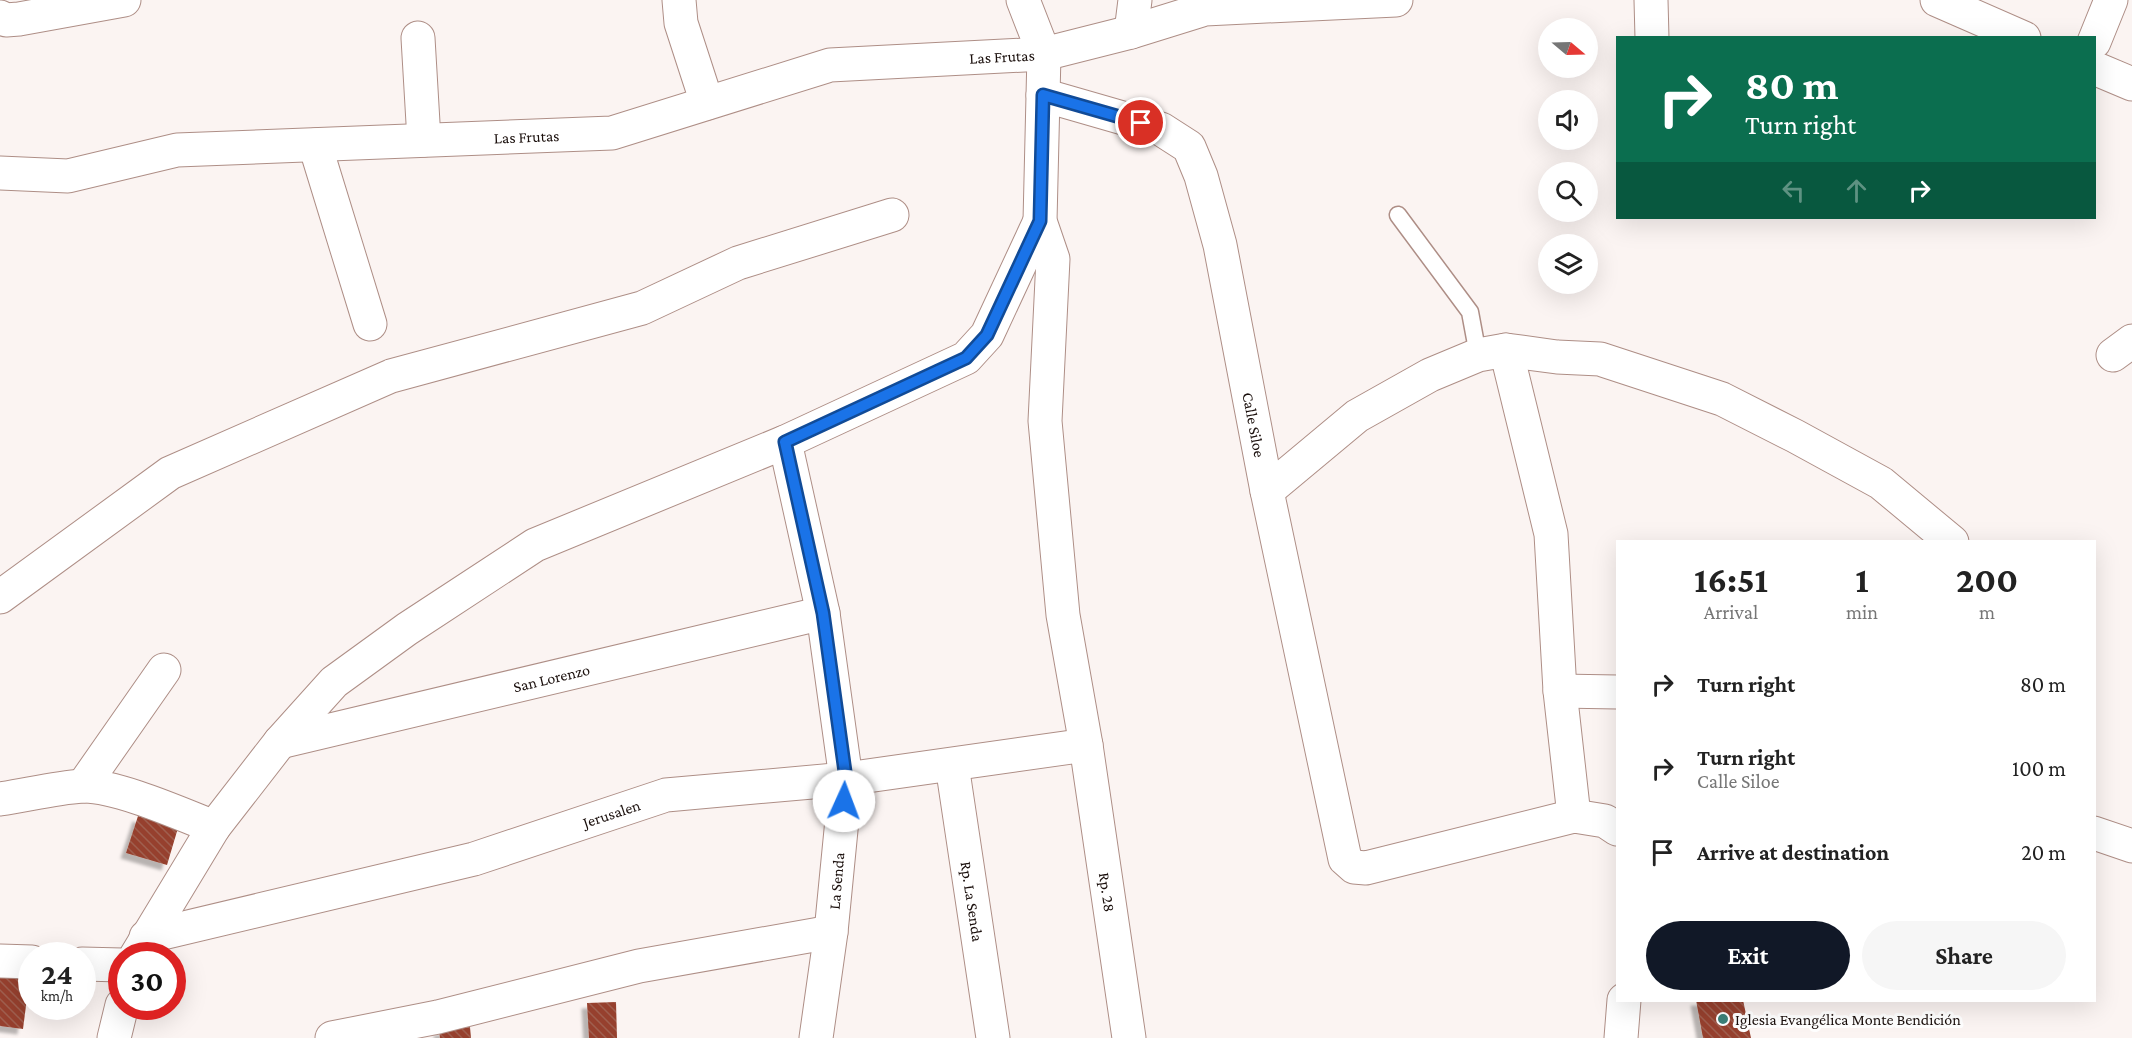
<!DOCTYPE html>
<meta charset="utf-8">
<style>
body{margin:0;font-family:"Crimson Pro",serif;background:#f6f6f6;color:#222;height:100vh;display:flex;flex-direction:column;font-size:22px;white-space:nowrap}
*{box-sizing:border-box;margin:0}
p{font-size:20px;color:#767676}
.icon{flex:none;width:33px;height:33px;fill:none;stroke:currentColor;stroke-width:2;stroke-linecap:round;stroke-linejoin:round}
.map{position:relative;flex:1;overflow:hidden}
.sheet{position:absolute;left:1616px;top:540px;width:480px;height:462px;display:flex;flex-direction:column;background:#fff;border-radius:0px;box-shadow:0 6px 24px #0002}
.sheet>*{flex:none}
.top-card{position:absolute;left:1616px;top:36px;width:480px;height:183px;border-radius:0px;box-shadow:0 6px 24px #0002;background:#0b6e4f;color:#fff;overflow:hidden}
.needle{width:39px;rotate:109deg}
.buttons{position:absolute;left:1538px;top:18px;display:grid;gap:12px}
.buttons a{display:grid;place-items:center;width:60px;height:60px;border-radius:50%;background:#fff;box-shadow:0 6px 24px #0002;font-size:30px}
.speed{position:absolute;left:18px;top:942px;display:flex;gap:12px;font-size:30px;font-weight:700;text-align:center}
.speed>*{display:grid;place-content:center;width:78px;height:78px;border-radius:50%;background:#fff;box-shadow:0 6px 24px #0002;line-height:1}
.speed small{font-size:15px;font-weight:400}
.speed .limit{border:9px solid #d22;background:#fff;color:#111}
.pin{position:absolute;display:grid;place-items:center;width:51px;height:51px;color:#fff;margin:-26px;border:3px solid #fff;border-radius:50%;box-shadow:0 2px 6px #0007}
.me{position:absolute;width:66px;margin:-33px;rotate:2deg;stroke-linejoin:round;filter:drop-shadow(0 0 4px #0008)}
.turn{display:flex;align-items:center;gap:21px;height:126px;padding:0 30px;font-size:27px}
.turn .icon{width:78px;height:78px;stroke-width:2.5}
.turn b{display:block;font-size:42px;line-height:51px}
.lanes{display:flex;align-items:center;height:57px;padding:0 30px;background:#0003;justify-content:center;gap:30px;direction:ltr}
.lanes .off{opacity:.35}
.eta{display:flex;justify-content:space-evenly;align-items:center;height:102px;text-align:center}
.eta b{font-size:36px;font-weight:700;line-height:42px}
.primary-button{display:flex;gap:12px;margin-top:auto;padding:12px 30px}
.primary-button a{flex:1;height:69px;border-radius:36px;background:#111827;color:#fff;font-size:24px;font-weight:700;line-height:69px;text-align:center}
.primary-button a+a{background:#f6f6f6;color:#222}
ul{padding:0;list-style:none}
li{display:flex;align-items:center;gap:18px;height:84px;padding:0 30px}
li div{flex:1}
li b{display:block;font-size:22px}
li em{font-style:normal}
.map>svg:first-child{display:block}
</style>
<div class="map">
<svg width="2132" height="1038" viewBox="0 0 2132 1038">
<defs>
<pattern id="building-back-hatch" width="6" height="6" patternUnits="userSpaceOnUse" patternTransform="scale(1.5)"><rect width="6" height="6" fill="#96412d"/><path d="M-1 5l2 2M0 0l6 6M5-1l2 2" fill="none" stroke="#9f5e4f"/></pattern>
<filter id="shadow"><feDropShadow dx="-5.5" dy="5.5" stdDeviation="1.5" flood-color="#0004"/></filter>
</defs>
<rect width="100%" height="100%" fill="#fbf4f2"/>
<path fill="url(#building-back-hatch)" filter="url(#shadow)" d="M138,816L178,828L167,865L126,853Z
M0,972L30,975L23,1029L0,1026Z
M1696,1000H1743L1751,1038H1703Z
M616,1002L617,1038H589L587,1003Z
M470,1027L471,1038H440L439,1030Z"/>
<g fill="none" stroke-linecap="round" stroke-linejoin="round">
<defs>
<path id="service" d="M1398,215L1470,312L1478,355"/>
<g id="minor">
<path d="M679,0L681,23L707,103"/>
<path id="s1" d="M1023,0L1044,54L1040,221L1053,259L1045,421L1063,615L1086,745L1129,1038"/>
<path d="M1651,0L1652,38"/>
<path d="M1937,0L2024,38"/>
<path d="M0,17L6,20L19,19L124,0"/>
<path d="M1131,32L1135,0"/>
<path d="M418,38L424,140"/>
<path d="M2094,42L2111,0"/>
<path d="M2094,68L2132,84"/>
<path id="s2" d="M1043,95L1161,129L1189,147L1201,176L1220,245L1267,491L1345,859L1354,867L1366,868L1574,816L1605,821L1617,829"/>
<path d="M315,145L370,324"/>
<path id="s3" d="M0,173L68,176L177,150L612,133L830,65L1044,54L1131,32L1205,9L1396,0"/>
<path d="M1506,350L1557,357L1600,359L1722,399L1795,436L1881,483L1952,542"/>
<path d="M2113,355L2132,341"/>
<path d="M785,442L823,613L846,779L831,932L816,1038"/>
<path d="M1267,491L1357,416L1430,375L1478,355L1506,350L1551,534L1560,691L1574,816"/>
<path d="M0,597L170,473L391,376L642,308L738,263L892,215"/>
<path d="M1560,691L1617,692"/>
<path id="s4" d="M280,742L823,613"/>
<path id="s5" d="M952,765L993,1038"/>
<path d="M83,786L164,670"/>
<path d="M0,799C27,795 55,788 82,786C116,785 181,814 214,827"/>
<path d="M2094,833L2132,846"/>
<path id="s6" d="M146,937L474,859L666,795L846,779L1086,745"/>
<path d="M136,956L214,827L280,742L334,682L407,629L535,545L785,442L966,358L987,335L1040,221"/>
<path d="M0,961L32,962"/>
<path d="M82,964L122,965"/>
<path d="M114,1038L122,1005"/>
<path d="M332,1038L438,1017L639,966L831,932"/>
<path d="M1621,1038L1624,1000"/>
</g>
</defs>
<use href="#service" stroke="#ae8e86" stroke-width="19"/>
<use href="#minor" stroke="#ae8e86" stroke-width="35"/>
<use href="#service" stroke="#fff" stroke-width="16"/>
<use href="#minor" stroke="#fff" stroke-width="33"/>
</g>
<g fill="none" stroke-linecap="round" stroke-linejoin="round">
<defs>
<path id="route" d="M844,801L846,779L823,613L785,442L966,358L987,335L1040,221L1043,95L1141,123"/>
</defs>
<use href="#route" stroke="#114b97" stroke-width="15"/>
<use href="#route" stroke="#1a73e8" stroke-width="10"/>
</g>
<circle fill="#3b8178" stroke="#fff" stroke-width="2" cx="1723" cy="1019" r="6"/>
<g text-anchor="middle" stroke-width="6" stroke-linejoin="round" paint-order="stroke">
<g font-size="16" fill="#1b100d" stroke="#fff">
<text dy="6" stroke="none"><textPath href="#s3" startOffset="1016">Las Frutas</textPath></text>
<text dy="6" stroke="none"><textPath href="#s3" startOffset="530">Las Frutas</textPath></text>
<text dy="6" stroke="none"><textPath href="#s2" startOffset="442">Calle Siloe</textPath></text>
<text dy="6" stroke="none"><textPath href="#s4" startOffset="279">San Lorenzo</textPath></text>
<text dy="6" stroke="none"><textPath href="#s6" startOffset="482">Jerusalen</textPath></text>
<text transform="translate(836 881) rotate(-85)" y="6">La Senda</text>
<text dy="6" stroke="none"><textPath href="#s1" startOffset="903">Rp. 28</textPath></text>
<text dy="6" stroke="none"><textPath href="#s5" startOffset="138">Rp. La Senda</textPath></text>
</g>
<g font-size="16" fill="#1b100d" stroke="#fff" text-anchor="start">
<text x="1735" y="1025">Iglesia Evangélica Monte Bendición</text>
</g>
</g>
</svg>
<div class="buttons">
<a><svg class="needle" viewBox="-14 -14 28 28"><path d="M0-13l5 13h-10z" fill="#e53935"/><path d="M0 13l5-13h-10z" fill="#767676"/></svg></a>
<a><svg class="icon" aria-label="sound" viewBox="0 0 24 24"><path d="M4 9h4l5-4v14l-5-4H4zM17 9q2 3 0 6"/></svg></a>
<a><svg class="icon" aria-label="search" viewBox="0 0 24 24"><circle cx="10" cy="10" r="6"/><path d="M15 15l6 6"/></svg></a>
<a><svg class="icon" aria-label="layers" viewBox="0 0 24 24"><path d="M12 4l9 5-9 5-9-5zM3 14l9 5 9-5"/></svg></a>
</div>
<div class="speed"><div>24<small>km/h</small></div><div class="limit">30</div></div>
<div class="pin" style="left:1141px;top:123px;background:#d93025"><svg class="icon" aria-label="arrive" viewBox="0 0 24 24"><path d="M6 21V4h12l-3 4 3 4H6"/></svg></div>
<svg class="me" style="left:844px;top:801px" viewBox="-20 -20 40 40"><circle r="19" fill="#fff"/><path d="M0-13L10 11 0 6-10 11z" fill="#1a73e8"/></svg>
<div class="top-card">
<div class="turn"><svg class="icon" aria-label="right" viewBox="0 0 24 24"><path d="M7 20v-9h11M14 6l5 5-5 5"/></svg><div><b>80 m</b>Turn right</div></div>
<div class="lanes"><svg class="icon off" aria-label="left" viewBox="0 0 24 24"><path d="M17 20v-9H6M10 6l-5 5 5 5"/></svg><svg class="icon off" aria-label="ahead" viewBox="0 0 24 24"><path d="M12 20V5M6 11l6-6 6 6"/></svg><svg class="icon" aria-label="right" viewBox="0 0 24 24"><path d="M7 20v-9h11M14 6l5 5-5 5"/></svg></div>
</div>
<section class="sheet">
<div class="eta">
<div><b>16:51</b><p>Arrival</p></div>
<div><b>1</b><p>min</p></div>
<div><b>200</b><p>m</p></div>
</div>
<ul>
<li><svg class="icon" aria-label="right" viewBox="0 0 24 24"><path d="M7 20v-9h11M14 6l5 5-5 5"/></svg><div><b>Turn right</b></div><em>80 m</em></li>
<li><svg class="icon" aria-label="right" viewBox="0 0 24 24"><path d="M7 20v-9h11M14 6l5 5-5 5"/></svg><div><b>Turn right</b><p>Calle Siloe</p></div><em>100 m</em></li>
<li><svg class="icon" aria-label="arrive" viewBox="0 0 24 24"><path d="M6 21V4h12l-3 4 3 4H6"/></svg><div><b>Arrive at destination</b></div><em>20 m</em></li>
</ul>
<div class="primary-button"><a>Exit</a><a>Share</a></div>
</section>
</div>
